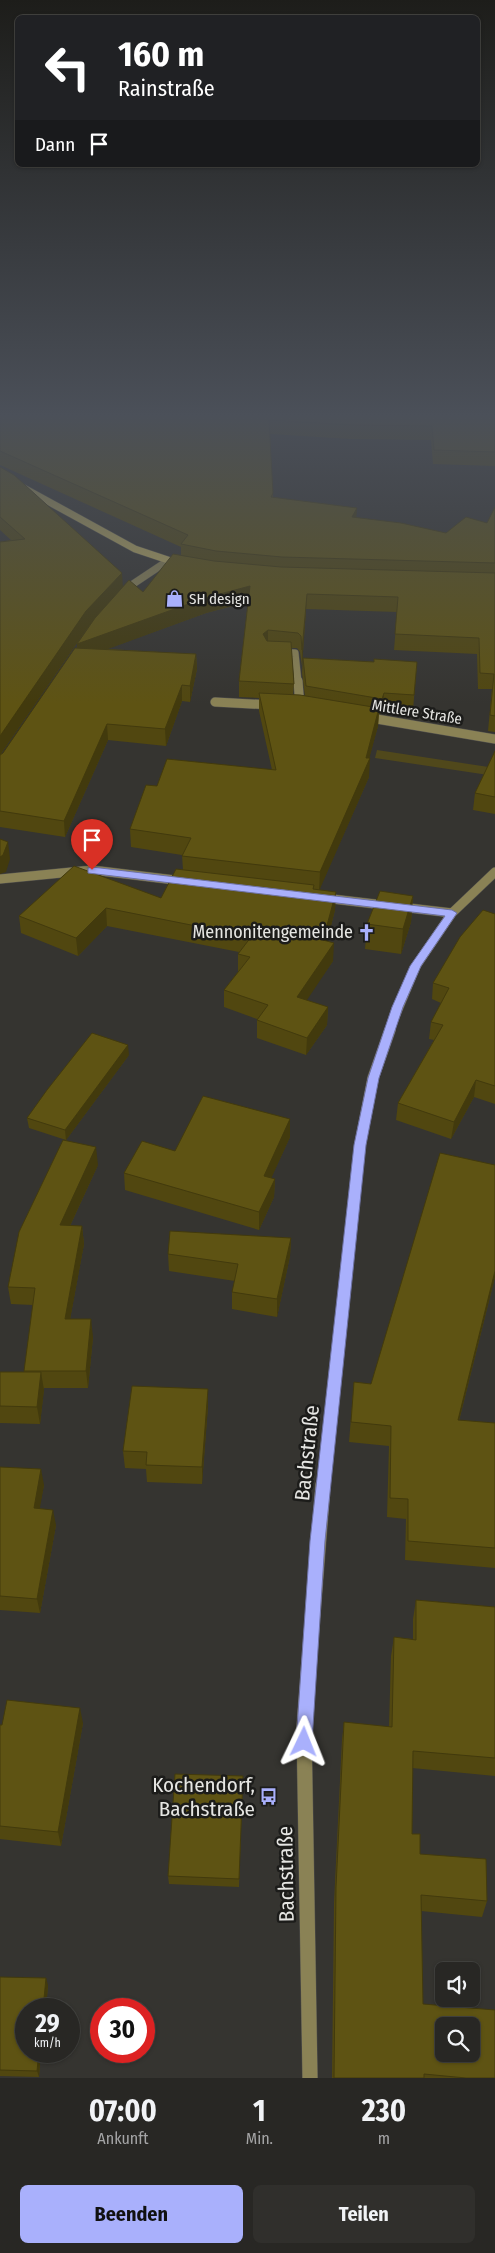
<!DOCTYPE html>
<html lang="de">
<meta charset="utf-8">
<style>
body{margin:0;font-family:"Fira Sans Condensed",sans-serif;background:#302f2c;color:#f1f3f6;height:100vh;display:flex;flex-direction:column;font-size:19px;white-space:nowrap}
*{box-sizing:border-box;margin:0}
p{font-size:16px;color:#a5a5a6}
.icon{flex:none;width:28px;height:28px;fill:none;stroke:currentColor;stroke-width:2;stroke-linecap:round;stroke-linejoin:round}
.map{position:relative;height:2078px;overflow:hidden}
.details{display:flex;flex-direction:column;background:#282724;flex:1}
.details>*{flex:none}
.top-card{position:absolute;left:15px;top:15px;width:465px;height:152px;border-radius:8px;box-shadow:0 1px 4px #0004,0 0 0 1px #444441;background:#202124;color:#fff;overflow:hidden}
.tools{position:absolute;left:435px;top:1962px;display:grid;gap:10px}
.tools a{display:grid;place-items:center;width:45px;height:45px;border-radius:8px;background:#282724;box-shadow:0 1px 4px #0004,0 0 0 1px #444441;font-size:25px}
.speed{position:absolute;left:15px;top:1998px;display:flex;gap:10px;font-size:25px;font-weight:700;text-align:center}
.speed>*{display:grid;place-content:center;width:65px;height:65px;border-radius:50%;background:#282724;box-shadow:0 1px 4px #0004,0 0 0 1px #444441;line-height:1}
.speed small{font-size:12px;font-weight:400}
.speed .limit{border:8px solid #d22;background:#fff;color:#111}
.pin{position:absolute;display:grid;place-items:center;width:42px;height:42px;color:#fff;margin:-51px -21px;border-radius:50% 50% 50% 0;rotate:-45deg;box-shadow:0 0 5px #0007}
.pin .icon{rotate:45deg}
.me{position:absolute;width:55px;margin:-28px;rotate:2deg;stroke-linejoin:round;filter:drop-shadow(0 0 4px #0008)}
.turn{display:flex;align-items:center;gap:18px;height:105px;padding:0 20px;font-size:22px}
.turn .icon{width:65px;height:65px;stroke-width:2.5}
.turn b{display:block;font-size:35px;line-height:42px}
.then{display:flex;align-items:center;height:48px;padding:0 20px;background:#0003;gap:10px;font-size:19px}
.eta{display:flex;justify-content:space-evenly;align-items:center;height:85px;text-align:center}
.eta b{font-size:30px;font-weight:700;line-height:35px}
.button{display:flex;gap:10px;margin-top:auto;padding:10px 20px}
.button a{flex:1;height:58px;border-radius:8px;background:#a9b0fc;color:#111;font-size:20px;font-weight:700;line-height:58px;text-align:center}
.button a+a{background:#302f2c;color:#f1f3f6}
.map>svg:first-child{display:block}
</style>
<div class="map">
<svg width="495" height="2078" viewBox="0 0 495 2078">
<rect width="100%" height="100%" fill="#353430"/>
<path fill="#50481b" d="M377,750L495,768V776L375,758Z"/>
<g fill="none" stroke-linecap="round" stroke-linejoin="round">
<defs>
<path id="lane-far1" d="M278,652L295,653L298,682"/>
<path id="lane" d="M298,681L300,707"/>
<path id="street-far3" d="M125,593L133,584L166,562"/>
<path id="street-far2" d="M215,702L272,705
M365,717L495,739
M0,879L92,870L183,881
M324,898L452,913
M389,1031L416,966L452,913L495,872"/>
<path id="street-far1" d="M323,1486L360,1145L373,1078L390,1030"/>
<path id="street" d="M310,2078L304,1727L323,1485"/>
<path id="secondary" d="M0,475L135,549L180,564"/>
</defs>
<use href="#lane-far1" stroke="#51504d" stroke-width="8"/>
<use href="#lane" stroke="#51504d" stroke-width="10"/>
<use href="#street-far3" stroke="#51504d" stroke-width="8"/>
<use href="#street-far2" stroke="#51504d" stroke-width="10"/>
<use href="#street-far1" stroke="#51504d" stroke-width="12"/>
<use href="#street" stroke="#51504d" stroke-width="16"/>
<use href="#secondary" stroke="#51504d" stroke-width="8"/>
<use href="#lane-far1" stroke="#8a8255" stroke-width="7"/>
<use href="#lane" stroke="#8a8255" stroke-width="9"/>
<use href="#street-far3" stroke="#8a8255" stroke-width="7"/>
<use href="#street-far2" stroke="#8a8255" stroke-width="9"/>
<use href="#street-far1" stroke="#8a8255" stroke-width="11"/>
<use href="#street" stroke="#8a8255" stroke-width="15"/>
<use href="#secondary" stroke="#bbad63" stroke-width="7"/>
</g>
<path fill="#514710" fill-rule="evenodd" d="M0,414H495V466L433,464L431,440L351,439L270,434L273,497L356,518L446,533L487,523L495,507V732L488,731L492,689H478L477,654L394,650L397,612L306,609L302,666L300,652L297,648H291L294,684L293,695L305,696L302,673L303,658L374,662H417L413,710L383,708L381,714H379L378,726L369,758V777L319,890L336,892L335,910L327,941L333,961L306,1000L328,1007L327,1025L306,1055L257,1038V1019L224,1007V990L238,972V954L239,952L107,926L78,956L21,933L19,916L161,898L183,870L182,855L131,847L130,829L157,786L272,770L259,711V698L239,697V681L248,602L206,613L107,649L196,654L197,669L190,702L182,701L166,746L108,740L65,837L0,827V542L11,540L0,530V467L122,587L143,592L181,555V547L0,465ZM92,622L77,644V648L3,753L0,755L88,627Z
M495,751V814L473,810L475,793Z
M413,896L411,922L401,954L365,949L367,924Z
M495,914V1104L474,1097L451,1139L396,1120L398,1103L434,1040L429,1039L431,1022L441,1003L432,999L433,983Z
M129,1055L66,1140L29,1128L27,1118Z
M290,1137L271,1178L275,1179L274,1197L259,1230L125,1190L124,1173L175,1151Z
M98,1165L70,1226H82L84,1244L70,1319L93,1337L88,1388H44L40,1424L0,1423V1372H24L33,1305L11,1304L8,1287Z
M495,1165V1277L459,1421L495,1423V1568L405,1560L406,1519L387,1517L389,1446L349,1442L354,1382L371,1384Z
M291,1238L290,1256L277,1317L232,1309V1292L235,1281L169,1271L168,1254Z
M208,1406L202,1484L147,1482L146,1469L125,1468L123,1451Z
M0,1467L44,1485L39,1509L56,1525L40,1613L0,1610Z
M416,1600L495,1607V1776L412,1768V1834L420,1854L487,1901L482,1917L421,1911L423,2004L495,2078H332L334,1903L342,1740L344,1722L389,1727L391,1656L394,1637L413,1639V1619Z
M83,1723L61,1846L0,1839V1725Z
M243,1776L239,1887L169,1884L168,1876Z
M0,1977L48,1985L46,2009H26L41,2051L39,2077L0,2076Z"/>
<path fill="#423a0d" d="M357,508L356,523L352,517Z
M122,573L123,588L88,627L0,755V736L86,611Z
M250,586V601L206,613L78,660L77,644L205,598Z
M307,594L306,609L302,666V650Z
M268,630V646L263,634Z
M196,654L197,669L190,702V686Z
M182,685V701L166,746L165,729Z
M384,693L383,708L381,714L382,699Z
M379,708L378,726L368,763L370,758L369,777L319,891L320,872L366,758Z
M107,724L108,740L65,837L64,821Z
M8,842L10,859L6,872L0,874V857Z
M336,892L335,910L323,957V940Z
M413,896L411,922L401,954L403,929Z
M106,908L107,926L78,956L76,938Z
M334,943L333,961L297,1015V997Z
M328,1007L327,1025L306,1055L307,1038Z
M128,1045L129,1055L66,1140L65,1130Z
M476,1080L474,1097L451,1139L454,1122Z
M290,1119V1137L264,1194V1176Z
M96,1147L98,1165L62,1243L60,1225Z
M275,1179L274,1197L259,1230V1212Z
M82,1226L84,1244L67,1336L65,1319Z
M291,1238L290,1256L277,1317V1299Z
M495,1271V1277L454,1440L458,1420Z
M91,1319L93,1337L88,1388L86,1371Z
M41,1372L44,1390L40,1424L37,1407Z
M208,1389V1406L202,1484V1467Z
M41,1469L44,1485L37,1524L34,1508Z
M53,1510L56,1525L40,1613L37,1599Z
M80,1708L83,1723L61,1846L58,1832Z
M46,1978L48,1985L46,2009H43Z
M39,2051H41L39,2077L37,2071Z"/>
<path fill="#5e5313" stroke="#423a0d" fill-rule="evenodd" d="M0,414H495V452L434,450L432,426L352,425L269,420L273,493L271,497L357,508L352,517L401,523L446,533L466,517L487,523L495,507V563L282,557L216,551L181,544L188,535L0,451Z
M0,467L14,475L122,573L86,611L0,736V542L25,539L0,517Z
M173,554L214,561L281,567L495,573V716L490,715L494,674L480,673L479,638L395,634L398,597L307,594L302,650L301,636L298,633L268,630L263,634L267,641L291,642L294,684L239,681L250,586L205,598L77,644L95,618L129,580L143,592Z
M75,648L196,654L190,686L182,685L165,729L107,724L64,821L0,811V755L3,753Z
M303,658L374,662V659L417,662L414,695L384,693L382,699L306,686Z
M259,693L300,695L379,708L366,758H370L320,872L182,856L191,838L130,829L146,785L157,786L167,759L276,770Z
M495,751V797L475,793Z
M0,839L8,842L3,855L0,857Z
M74,866L161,898L176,869L314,885L313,889L336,892L323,940L334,943L297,997L328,1007L307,1038L257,1020L268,1005L224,990L250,957L238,954L251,937L106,908L76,938L19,916Z
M380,891L413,896L403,929L367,924Z
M483,910L495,914V1086L476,1080L454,1122L398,1103L443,1025L431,1022L449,988L433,983L460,937Z
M92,1033L128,1045L65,1130L27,1118L47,1090Z
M203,1096L290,1119L264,1176L275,1179L259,1212L124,1173L142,1141L175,1151Z
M63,1140L96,1147L60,1225L82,1226L65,1319H91L86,1371H24L35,1288L8,1287L19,1232Z
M440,1153L495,1165V1271L458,1420L495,1423V1548L408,1541V1499L390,1498L391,1426L351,1422L354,1382L371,1384Z
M170,1231L291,1238L277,1299L232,1292L238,1264L168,1254Z
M0,1372H41L37,1407L0,1406Z
M132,1386L208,1389L202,1467L146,1465L147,1452L123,1451Z
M0,1467L41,1469L34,1508L53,1510L37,1599L0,1596Z
M416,1600L495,1607V1758L413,1751L412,1834H420V1854L486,1859L487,1901L421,1895L423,2004L495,2010V2078H466L424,2074V2078H334L336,1887L344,1722L392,1727L394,1637L416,1640ZM444,2026H471V2054H444Z
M7,1700L80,1708L58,1832L0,1826V1725H2Z
M175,1774L243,1776L239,1879L168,1876Z
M0,1977L46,1978L43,2009H26V2051H39L37,2071L0,2070Z"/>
<linearGradient id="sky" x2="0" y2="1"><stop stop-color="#1d1d1a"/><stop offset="0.59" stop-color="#4b5059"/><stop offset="1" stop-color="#4b5059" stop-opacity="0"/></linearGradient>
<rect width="495" height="704" fill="url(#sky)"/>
<path fill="#a9b0fc" stroke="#6e72a4" d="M92,867L452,910L457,913L421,966L403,1007L379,1078L366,1145L325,1541L312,1742L310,1748L304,1750L298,1748L296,1742L310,1541L354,1145L368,1078L392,1007L410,966L445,916L88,873V868Z"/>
<defs>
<symbol id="shop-bare" viewBox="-9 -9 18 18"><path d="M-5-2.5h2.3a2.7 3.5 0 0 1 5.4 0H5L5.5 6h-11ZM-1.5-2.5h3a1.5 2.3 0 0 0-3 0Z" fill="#a9b0fc" stroke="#1c1c1a" stroke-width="2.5" paint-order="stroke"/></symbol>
<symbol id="church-bare" viewBox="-9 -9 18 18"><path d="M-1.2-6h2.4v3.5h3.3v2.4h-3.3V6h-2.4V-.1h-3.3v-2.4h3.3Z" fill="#a9b0fc" stroke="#1c1c1a" stroke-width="2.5" paint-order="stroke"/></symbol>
<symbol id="bus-bare" viewBox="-9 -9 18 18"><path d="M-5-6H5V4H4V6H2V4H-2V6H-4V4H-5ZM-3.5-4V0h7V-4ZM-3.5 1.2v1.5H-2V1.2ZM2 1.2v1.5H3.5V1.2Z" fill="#a9b0fc" stroke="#1c1c1a" stroke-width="2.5" paint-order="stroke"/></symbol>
</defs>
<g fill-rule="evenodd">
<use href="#shop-bare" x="162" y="586" width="25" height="25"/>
<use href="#church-bare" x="354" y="920" width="25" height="25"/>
<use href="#bus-bare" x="256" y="1784" width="25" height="25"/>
</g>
<g text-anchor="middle" stroke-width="5" stroke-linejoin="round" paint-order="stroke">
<g font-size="15" fill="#e6e6e3" stroke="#1c1c1a" text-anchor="start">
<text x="189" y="604">SH design</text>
</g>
<g font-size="15" fill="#e6e6e3" stroke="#1c1c1a">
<text transform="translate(417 712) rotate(9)" y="5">Mittlere Straße</text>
</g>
<g font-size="18" fill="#e6e6e3" stroke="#1c1c1a" text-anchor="end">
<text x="353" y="938">Mennonitengemeinde</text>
</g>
<g font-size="21" fill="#e6e6e3" stroke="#1c1c1a">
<text transform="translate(307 1453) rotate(-84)" y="7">Bachstraße</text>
<text transform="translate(286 1874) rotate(-91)" y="7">Bachstraße</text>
</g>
<g font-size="21" fill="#e6e6e3" stroke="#1c1c1a" text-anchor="end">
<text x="255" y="1792">Kochendorf,<tspan x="255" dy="24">Bachstraße</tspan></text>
</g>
</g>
</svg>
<div class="tools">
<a><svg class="icon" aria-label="sound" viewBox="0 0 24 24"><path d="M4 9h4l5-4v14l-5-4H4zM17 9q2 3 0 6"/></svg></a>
<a><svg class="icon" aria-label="search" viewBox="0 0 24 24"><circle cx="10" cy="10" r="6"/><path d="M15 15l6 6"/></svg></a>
</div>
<div class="speed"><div>29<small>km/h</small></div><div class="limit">30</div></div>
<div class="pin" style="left:92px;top:870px;background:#d93025"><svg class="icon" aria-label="arrive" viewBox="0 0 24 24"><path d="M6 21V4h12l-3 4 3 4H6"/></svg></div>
<svg class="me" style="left:304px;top:1742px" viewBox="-20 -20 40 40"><path d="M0-17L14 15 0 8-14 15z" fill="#a9b0fc" stroke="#fff" stroke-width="4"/></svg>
<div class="top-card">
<div class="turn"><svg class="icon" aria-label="left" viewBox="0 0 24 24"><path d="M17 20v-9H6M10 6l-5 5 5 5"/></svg><div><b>160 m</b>Rainstraße</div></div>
<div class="then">Dann<svg class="icon" aria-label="arrive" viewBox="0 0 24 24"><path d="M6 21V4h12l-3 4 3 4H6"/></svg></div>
</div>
</div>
<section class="details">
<div class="eta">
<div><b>07:00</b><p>Ankunft</p></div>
<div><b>1</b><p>Min.</p></div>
<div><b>230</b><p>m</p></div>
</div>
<div class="button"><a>Beenden</a><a>Teilen</a></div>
</section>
